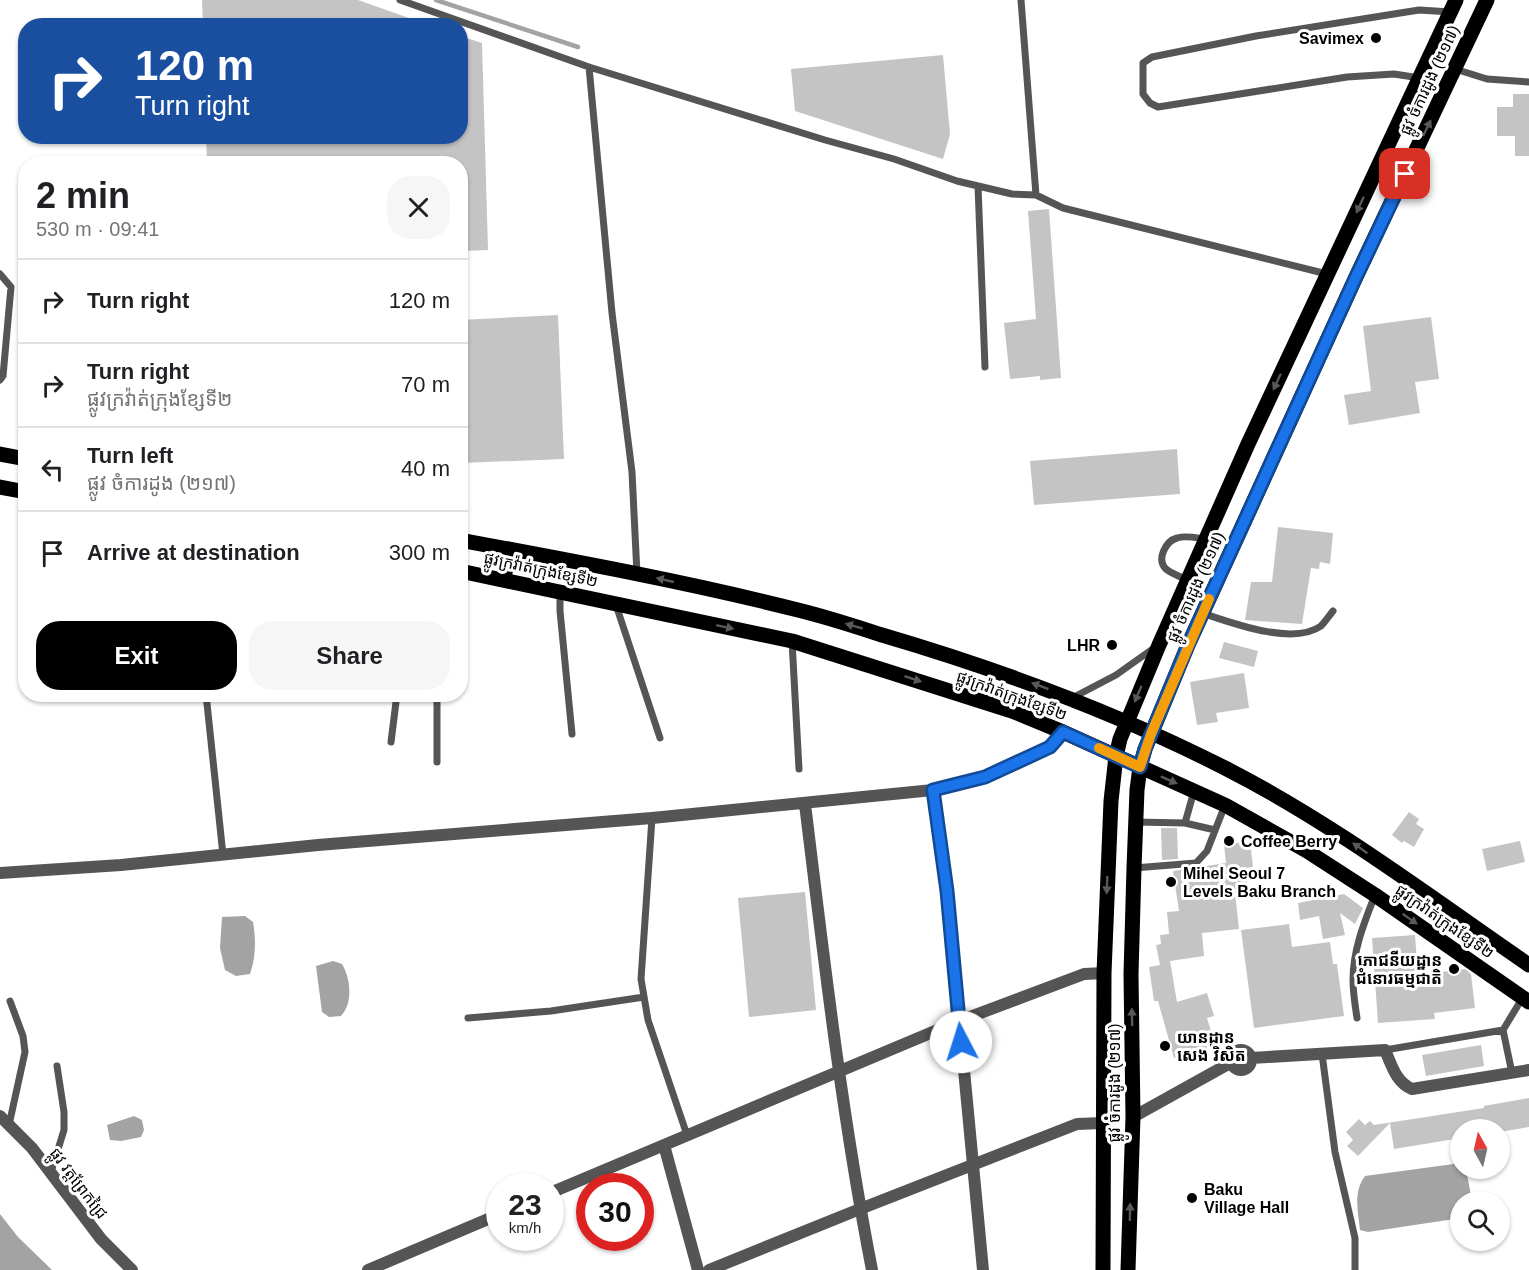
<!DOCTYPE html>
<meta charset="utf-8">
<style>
body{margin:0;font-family:Arial,"Noto Sans Khmer",sans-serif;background:#f6f6f6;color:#202124;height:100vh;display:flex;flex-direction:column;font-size:22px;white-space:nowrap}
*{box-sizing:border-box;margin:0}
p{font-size:20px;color:#757577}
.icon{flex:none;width:33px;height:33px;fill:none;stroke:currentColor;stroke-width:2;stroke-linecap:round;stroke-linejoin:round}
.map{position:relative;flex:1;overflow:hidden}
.panel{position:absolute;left:18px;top:156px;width:450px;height:546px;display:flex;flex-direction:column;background:#fff;border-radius:24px;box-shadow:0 2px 4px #0004}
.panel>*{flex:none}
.guide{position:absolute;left:18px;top:18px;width:450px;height:126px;border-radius:24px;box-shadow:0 2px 4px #0004;background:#1a4fa0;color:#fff;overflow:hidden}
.needle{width:39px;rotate:352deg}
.tools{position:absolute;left:1450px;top:1119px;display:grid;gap:12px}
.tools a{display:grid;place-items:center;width:60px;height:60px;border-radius:50%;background:#fff;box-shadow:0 2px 4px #0004;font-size:30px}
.speed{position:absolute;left:486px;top:1173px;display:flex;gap:12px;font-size:30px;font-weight:700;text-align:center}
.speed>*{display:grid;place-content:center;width:78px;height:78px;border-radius:50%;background:#fff;box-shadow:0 2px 4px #0004;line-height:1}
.speed small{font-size:15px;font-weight:400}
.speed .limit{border:9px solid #d22;background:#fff;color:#111}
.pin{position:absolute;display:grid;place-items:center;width:51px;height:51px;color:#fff;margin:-26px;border-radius:12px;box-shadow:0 3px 9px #0006}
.me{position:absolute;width:66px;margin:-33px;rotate:355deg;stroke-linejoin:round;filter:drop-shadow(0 0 4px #0008)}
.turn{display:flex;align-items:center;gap:21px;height:126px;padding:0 18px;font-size:27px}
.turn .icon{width:78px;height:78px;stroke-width:2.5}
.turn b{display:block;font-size:42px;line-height:51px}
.round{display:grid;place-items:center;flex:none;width:63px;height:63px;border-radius:24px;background:#f6f6f6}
.head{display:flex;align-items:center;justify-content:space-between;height:102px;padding:0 18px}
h1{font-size:36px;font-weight:700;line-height:45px}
.cta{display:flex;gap:12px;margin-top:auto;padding:12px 18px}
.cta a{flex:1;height:69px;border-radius:24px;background:#000;color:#fff;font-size:24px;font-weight:700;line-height:69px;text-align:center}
.cta a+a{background:#f6f6f6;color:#202124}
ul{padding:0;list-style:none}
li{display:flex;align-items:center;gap:18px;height:84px;padding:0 18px;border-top:2px solid #e0e0e0}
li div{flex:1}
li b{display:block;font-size:22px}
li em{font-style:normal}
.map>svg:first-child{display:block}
</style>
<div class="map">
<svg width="1529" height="1270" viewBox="0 0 1529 1270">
<rect width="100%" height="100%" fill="#fff"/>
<path fill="#a3a3a3" d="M245,916L253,922C256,940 256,957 250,974L236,976L225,970L220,948L222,917Z
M333,961L342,964C351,979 353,1003 341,1016L329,1017L322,1012L316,966Z
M134,1116L142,1120L144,1130L141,1137L121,1141L110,1140L107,1125Z
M1461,1163V1168L1466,1169L1472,1201L1461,1202V1218L1368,1232L1360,1230C1358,1211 1353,1192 1365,1176Z
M0,1214L18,1237L52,1270H0Z"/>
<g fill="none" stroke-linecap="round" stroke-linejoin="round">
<path stroke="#a3a3a3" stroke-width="4.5" d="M436,0L578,47"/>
</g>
<path fill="#c4c4c4" d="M202,0H358L426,24L425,26H203Z
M460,36L482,43L488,250L460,251V164H207L206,136H460Z
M943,55L950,134L943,159L795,111L791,69Z
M1513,94H1529V156H1515V136H1497V107H1513Z
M1049,209L1061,378L1040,380V376L1010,379L1004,323L1036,319L1028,211Z
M558,315L564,459L460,463V320Z
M1431,317L1439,379L1415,382L1420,413L1349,425L1344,395L1371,391L1363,326Z
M1177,449L1180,494L1034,505L1030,461Z
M1278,527L1333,533L1330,564L1320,562L1319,569L1311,568L1302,624L1245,620L1251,582H1272Z
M1224,642L1258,651L1254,667L1219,658Z
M1244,673L1249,708L1216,713L1218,722L1197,725L1190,682Z
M1409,812L1419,819L1416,824L1424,829L1414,847L1404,841L1402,843L1392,835Z
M1161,828H1177L1178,859L1162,860Z
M1250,841L1253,867L1245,868L1248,891L1235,893L1239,929L1202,933L1204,956L1170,961L1177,1002L1207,993L1214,1016L1207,1018L1216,1047L1174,1058L1158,1001H1154L1149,967L1160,965L1156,945L1161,944L1160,935L1169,934L1167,912L1179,911L1173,871L1226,863L1224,845Z
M1520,841L1525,862L1487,871L1482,849Z
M805,892L816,1010L749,1017L738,898Z
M1344,894L1363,908L1355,924L1340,913L1345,935L1323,939L1319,916L1300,920L1298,903Z
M1289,924L1292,947L1330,942L1333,964H1337L1344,1016L1254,1028L1241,930Z
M1415,935L1418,975L1465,969L1471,974L1475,1008L1434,1013L1435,1019L1378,1023L1372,938Z
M1481,1045L1484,1066L1426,1076L1422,1055Z
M1529,1098V1127L1500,1132V1130H1461V1138L1394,1149L1390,1123L1358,1156L1347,1146L1353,1140L1346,1132L1359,1119L1365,1125L1370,1121L1374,1125L1484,1108V1106Z"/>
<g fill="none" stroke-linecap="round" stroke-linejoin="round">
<path stroke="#555" stroke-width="7" d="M400,0L589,67L825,140L894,159L957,181L1012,194L1036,195L1063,208L1327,274
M1021,0L1036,195
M589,67L612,313L632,472L637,574
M1455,69L1487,79L1529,82
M1420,78L1394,74L1347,77L1158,107L1150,103L1143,94V63L1152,57L1256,36L1419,10L1451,12
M978,186L985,367
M0,274L11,287L3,376L0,380
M1188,580C1181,577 1172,574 1166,569C1156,559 1166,541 1177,538C1186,535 1197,538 1206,539
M560,593V611L572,734
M616,605L660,738
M1202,613C1232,623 1293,646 1321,626C1325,622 1329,616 1333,611
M792,641L799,769
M206,694L223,855
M1072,698L1116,675L1154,648
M391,742L397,694
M437,762V694
M652,818L641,979L648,1020L687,1135
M1136,822L1185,823L1215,830
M1185,823L1194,791
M1134,868L1196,863L1207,851L1225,805
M468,1018L551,1011L644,997
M1357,1018C1355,1005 1353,993 1353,980C1353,950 1364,923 1375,895
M1503,1030L1512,1073
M1385,1050L1503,1030L1523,997
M1322,1054L1335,1152L1355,1238V1270
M9,1125L25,1052L23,1036L10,1001
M51,1172L64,1130V1112L57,1066"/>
<path stroke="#555" stroke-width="12" d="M933,790L947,891L983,1270
M805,804C824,960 842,1116 872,1270
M0,873L121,865L318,845L652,818L933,790L985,777L1050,747L1063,732
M1231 1060a10 10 0 1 1 20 0a10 10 0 1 1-20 0Z
M1251,1058L1385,1050C1392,1066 1396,1082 1412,1089L1529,1070
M0,1116L32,1148L101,1239L132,1270
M1133,1117L1232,1062
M664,1145L698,1270
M550,1193L959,1021L1084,974L1104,973
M368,1270L500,1214
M709,1270L860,1209L1077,1124L1103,1123"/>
<path stroke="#000" stroke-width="15" d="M0,454L26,459
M0,487L26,492
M460,540C573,561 687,582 798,610C827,617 854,626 882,635C1001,670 1115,712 1225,768C1333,823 1430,897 1529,965
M460,571L792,641L1012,711L1063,732L1225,805L1307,851L1375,895L1529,1002
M504,579L509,549
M1103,1270L1104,973L1111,801L1116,756L1120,739L1159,645L1248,444L1456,0
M1128,1270L1133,1117L1131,974L1134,868L1137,790L1140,767L1145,749L1188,645L1355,279L1487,0"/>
</g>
<defs><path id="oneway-solid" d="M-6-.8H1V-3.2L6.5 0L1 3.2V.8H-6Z" transform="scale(1.5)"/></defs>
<g fill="#595959">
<use href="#oneway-solid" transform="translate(1427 128) rotate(-64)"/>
<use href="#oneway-solid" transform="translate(1360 205) rotate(115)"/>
<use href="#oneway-solid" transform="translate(1277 382) rotate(115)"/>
<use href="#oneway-solid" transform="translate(665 580) rotate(-167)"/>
<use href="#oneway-solid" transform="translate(854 626) rotate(-164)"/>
<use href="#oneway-solid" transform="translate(725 627) rotate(12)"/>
<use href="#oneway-solid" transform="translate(913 679) rotate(18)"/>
<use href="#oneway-solid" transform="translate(1040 686) rotate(-159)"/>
<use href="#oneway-solid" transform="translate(1138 694) rotate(113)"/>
<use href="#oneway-solid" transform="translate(1169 780) rotate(24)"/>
<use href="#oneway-solid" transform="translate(1360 848) rotate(-145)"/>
<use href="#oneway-solid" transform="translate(1107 885) rotate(92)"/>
<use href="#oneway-solid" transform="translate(1410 919) rotate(35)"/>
<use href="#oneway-solid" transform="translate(1132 1017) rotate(-91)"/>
<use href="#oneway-solid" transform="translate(1130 1212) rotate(-89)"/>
</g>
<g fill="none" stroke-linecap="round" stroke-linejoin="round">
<defs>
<path id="route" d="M961,1042L947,891L933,790L985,777L1050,747L1063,732L1140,767L1145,749L1188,645L1355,279L1405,174"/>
</defs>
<use href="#route" stroke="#114b97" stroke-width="15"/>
<use href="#route" stroke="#1a73e8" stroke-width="10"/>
<path stroke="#f59e0b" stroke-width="10" d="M1099,748L1140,767L1151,734L1209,599"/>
</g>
<g fill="#000" stroke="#fff" stroke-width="2">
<circle cx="1376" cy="38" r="6"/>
<circle cx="1112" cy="645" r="6"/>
<circle cx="1229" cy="841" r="6"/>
<circle cx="1171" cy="882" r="6"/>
<circle cx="1454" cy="969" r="6"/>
<circle cx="1165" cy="1046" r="6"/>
<circle cx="1192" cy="1198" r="6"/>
</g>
<g text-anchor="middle" stroke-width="6" stroke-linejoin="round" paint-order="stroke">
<g font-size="16" font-weight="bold" fill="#000" stroke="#fff" text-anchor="start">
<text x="1364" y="44" text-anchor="end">Savimex</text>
<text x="1100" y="651" text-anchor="end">LHR</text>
<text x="1241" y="847">Coffee Berry</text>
<text x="1183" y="879">Mihel Seoul 7<tspan x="1183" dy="18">Levels Baku Branch</tspan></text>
<text x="1442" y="966" text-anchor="end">ភោជនីយដ្ឋាន<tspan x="1442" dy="18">ជំនោរធម្មជាតិ</tspan></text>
<text x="1177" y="1043">យានដ្ឋាន<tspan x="1177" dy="18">សេង វិសិត</tspan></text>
<text x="1204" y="1195">Baku<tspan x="1204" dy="18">Village Hall</tspan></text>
</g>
<g font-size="16" fill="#000" stroke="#fff">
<text transform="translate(1429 80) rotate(-65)" y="6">ផ្លូវ ចំការដូង (២១៧)</text>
<text transform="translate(541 569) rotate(12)" y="6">ផ្លូវក្រវ៉ាត់ក្រុងខ្សែទី២</text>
<text transform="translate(1195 587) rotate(-66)" y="6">ផ្លូវ ចំការដូង (២១៧)</text>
<text transform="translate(1012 695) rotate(20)" y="6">ផ្លូវក្រវ៉ាត់ក្រុងខ្សែទី២</text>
<text transform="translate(1445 921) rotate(35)" y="6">ផ្លូវក្រវ៉ាត់ក្រុងខ្សែទី២</text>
<text transform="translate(1114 1083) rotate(-90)" y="6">ផ្លូវ ចំការដូង (២១៧)</text>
<text transform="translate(79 1183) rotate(53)" y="6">ផ្លូវ វត្តព្រែកជ្រៃ</text>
</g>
</g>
</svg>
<div class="tools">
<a><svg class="needle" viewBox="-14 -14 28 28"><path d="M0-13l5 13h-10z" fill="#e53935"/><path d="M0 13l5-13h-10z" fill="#757577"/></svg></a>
<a><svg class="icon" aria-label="search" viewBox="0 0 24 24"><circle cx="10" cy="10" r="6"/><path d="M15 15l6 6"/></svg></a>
</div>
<div class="speed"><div>23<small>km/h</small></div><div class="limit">30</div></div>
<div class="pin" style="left:1405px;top:174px;background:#d93025"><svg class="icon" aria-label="arrive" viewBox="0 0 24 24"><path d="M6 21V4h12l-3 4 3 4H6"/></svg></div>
<svg class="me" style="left:961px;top:1042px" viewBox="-20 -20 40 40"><circle r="19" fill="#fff"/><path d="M0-13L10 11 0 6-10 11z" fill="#1a73e8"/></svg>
<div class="guide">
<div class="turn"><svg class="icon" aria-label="right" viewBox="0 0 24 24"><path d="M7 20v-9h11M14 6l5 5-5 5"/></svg><div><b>120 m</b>Turn right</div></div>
</div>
<section class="panel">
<div class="head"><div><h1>2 min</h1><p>530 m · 09:41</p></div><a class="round"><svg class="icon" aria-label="close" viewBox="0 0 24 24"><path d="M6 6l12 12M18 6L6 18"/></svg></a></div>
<ul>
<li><svg class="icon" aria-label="right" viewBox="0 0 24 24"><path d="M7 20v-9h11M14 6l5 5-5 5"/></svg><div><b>Turn right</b></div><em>120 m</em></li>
<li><svg class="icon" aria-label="right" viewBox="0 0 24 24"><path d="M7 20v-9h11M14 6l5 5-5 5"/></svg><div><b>Turn right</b><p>ផ្លូវក្រវ៉ាត់ក្រុងខ្សែទី២</p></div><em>70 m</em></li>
<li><svg class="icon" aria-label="left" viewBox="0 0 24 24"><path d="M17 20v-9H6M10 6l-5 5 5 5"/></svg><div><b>Turn left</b><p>ផ្លូវ ចំការដូង (២១៧)</p></div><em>40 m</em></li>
<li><svg class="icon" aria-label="arrive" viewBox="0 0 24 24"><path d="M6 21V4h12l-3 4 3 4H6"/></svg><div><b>Arrive at destination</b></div><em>300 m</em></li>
</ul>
<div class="cta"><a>Exit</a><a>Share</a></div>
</section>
</div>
